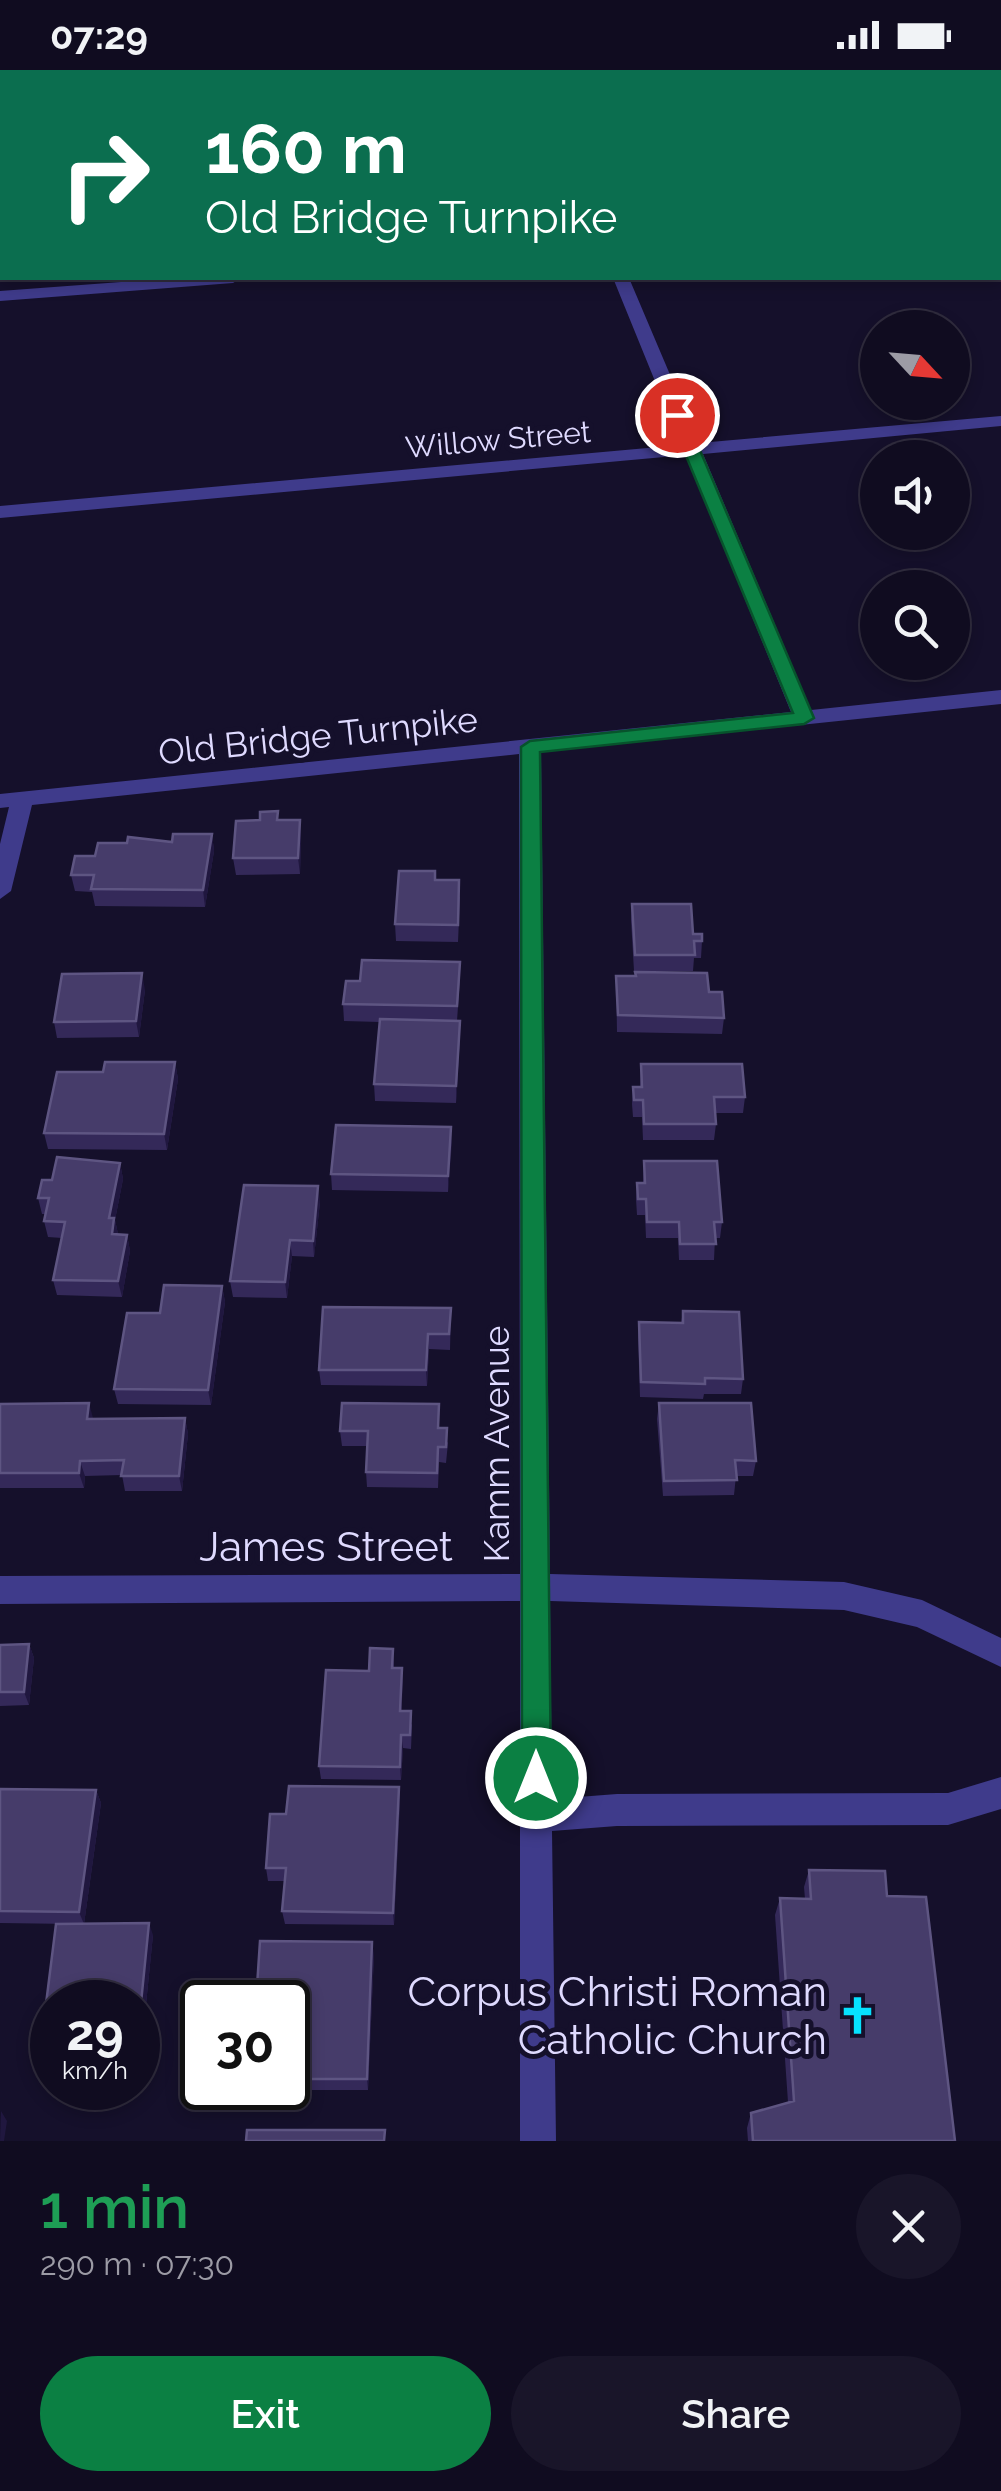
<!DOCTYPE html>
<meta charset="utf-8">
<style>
body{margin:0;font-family:Raleway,sans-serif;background:#191529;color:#f1f3f6;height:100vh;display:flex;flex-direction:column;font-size:38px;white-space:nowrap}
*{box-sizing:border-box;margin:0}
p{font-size:32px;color:#9c9ba5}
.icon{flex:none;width:55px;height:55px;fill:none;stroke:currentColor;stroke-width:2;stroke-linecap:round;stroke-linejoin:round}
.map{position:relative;height:2071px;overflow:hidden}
.side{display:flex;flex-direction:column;background:#100c20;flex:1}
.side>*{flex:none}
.top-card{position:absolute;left:0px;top:0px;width:1002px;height:210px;box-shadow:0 5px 15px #0003,0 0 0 2px #302c3e;background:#0b6e4f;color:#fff;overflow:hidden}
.needle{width:65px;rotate:116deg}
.buttons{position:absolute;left:860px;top:240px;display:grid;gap:20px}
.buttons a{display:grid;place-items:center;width:110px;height:110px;border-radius:50%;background:#100c20;box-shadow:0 5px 15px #0003,0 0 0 2px #302c3e;font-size:50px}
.speed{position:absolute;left:30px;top:1910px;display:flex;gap:20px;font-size:50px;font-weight:700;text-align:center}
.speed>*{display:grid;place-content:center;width:130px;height:130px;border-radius:50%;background:#100c20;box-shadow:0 5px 15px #0003,0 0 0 2px #302c3e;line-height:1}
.speed small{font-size:25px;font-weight:400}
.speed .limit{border:5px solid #111;border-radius:15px;background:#fff;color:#111}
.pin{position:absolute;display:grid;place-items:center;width:85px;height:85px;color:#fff;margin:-42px;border:5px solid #fff;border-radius:50%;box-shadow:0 2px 10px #0007}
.me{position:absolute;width:110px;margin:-55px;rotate:0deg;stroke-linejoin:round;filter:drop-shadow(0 0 8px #0008)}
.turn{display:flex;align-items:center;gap:35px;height:210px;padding:0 40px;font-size:45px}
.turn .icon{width:130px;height:130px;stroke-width:2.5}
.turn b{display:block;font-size:70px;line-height:85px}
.round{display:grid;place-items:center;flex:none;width:105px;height:105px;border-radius:52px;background:#191529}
.overview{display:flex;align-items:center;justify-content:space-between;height:170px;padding:0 40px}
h1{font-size:60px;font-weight:600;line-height:75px;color:#1e9e55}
.action{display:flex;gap:20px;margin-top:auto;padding:20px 40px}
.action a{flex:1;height:115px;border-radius:60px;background:#0b8043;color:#fff;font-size:40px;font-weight:600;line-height:115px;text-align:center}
.action a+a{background:#191529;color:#f1f3f6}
.status{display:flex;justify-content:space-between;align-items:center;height:70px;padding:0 50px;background:#100c20;direction:ltr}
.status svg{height:28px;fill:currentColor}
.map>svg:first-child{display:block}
</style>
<div class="status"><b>07:29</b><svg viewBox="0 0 49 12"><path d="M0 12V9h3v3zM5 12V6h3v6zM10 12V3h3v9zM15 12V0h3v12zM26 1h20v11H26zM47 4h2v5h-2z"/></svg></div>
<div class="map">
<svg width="1001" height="2071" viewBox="0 0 1001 2071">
<rect width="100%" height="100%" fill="#15102b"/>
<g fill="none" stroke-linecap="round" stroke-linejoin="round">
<path fill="#3f3b8b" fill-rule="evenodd" d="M7,0H21L22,2H8Z
M187,0H201V2H187Z
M529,0H543L544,2H530Z
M1000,142H1001V152H1000Z
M175,208H241L233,213L0,231V221Z
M613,208H629L699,373L1001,346V356L703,384L811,640L1001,620V634L541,682L550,1504L844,1512L922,1530L1001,1568V1597L917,1557L844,1540L550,1531L552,1729L617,1724L948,1723L1001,1707V1739L948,1755L617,1756L552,1761L556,2071H520V1531L0,1534V1506L520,1504L519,684L32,735L11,821L0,829V774L9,737L0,738V724L791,642L686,385L0,448V436L681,375Z"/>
</g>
<path fill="#342959" d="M279,750L301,766L300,804L236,805L233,788Z
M212,764L214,781L205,837L95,836L92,822L75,821L71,805L95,786Z
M435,810L460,827L458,872L396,871L395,854Z
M632,834L693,864L702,871L701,888H694L693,901H634L631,850Z
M616,906L709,922L724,948L722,964L617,962Z
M460,908L457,951H460V967L456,1033L375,1031L374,1014L380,952L344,951L343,934Z
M145,920L139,967L57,968L54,952Z
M175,992L178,1009L167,1080L48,1079L44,1063L103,1002Z
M641,994L745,1027L743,1043H715L716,1054L714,1070H643L642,1047H633L632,1034L633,1017H640Z
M451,1057L448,1122L332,1120L331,1104Z
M644,1091L722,1152L720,1168H715L714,1190H679L678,1168H646L645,1145H637L636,1129L637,1113H643Z
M120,1093L123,1109L115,1150L118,1164L127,1165L130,1181L122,1227L57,1225L53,1210L62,1168L48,1167L44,1151L45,1144H42L38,1128L52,1110Z
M320,1132L314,1187L292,1186L287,1228L233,1227L230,1211Z
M222,1216L225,1232L211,1335L118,1334L114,1319L160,1243Z
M451,1238L450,1280L429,1279L427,1316L321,1315L319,1300Z
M683,1241L743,1309L741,1324H704L703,1329L640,1327L638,1267L639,1252L681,1253Z
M659,1333L756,1391L753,1406H736L734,1425L663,1426L657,1349Z
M0,1334L93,1349L185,1348L188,1364L182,1421H125L122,1405L85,1406L84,1418H0Z
M439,1358L448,1373L446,1393L439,1392L438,1418L367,1417L366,1402L367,1376H342L340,1361Z
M29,1574L34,1588L29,1635L0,1636V1575Z
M393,1579L394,1598H402V1641L412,1655L411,1679L403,1678L401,1710L321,1709L319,1696L369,1601Z
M399,1717L400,1730L394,1855L285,1854L282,1841L285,1811H268L266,1798L286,1744Z
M0,1719L96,1720L101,1733L84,1854L153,1865L141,1984H138V1932H52V1985H47L41,1974L72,1854L0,1853Z
M809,1800L887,1826L955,2071H748L747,2058L751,2043L788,2032L775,1845L780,1828L805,1829L804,1817Z
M374,1884L368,2020H231L230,2018H288V1932Z"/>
<path fill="#20173f" d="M300,750L301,766L300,804L298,788Z
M212,764L214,781L205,837L203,820Z
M142,903L145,920L139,967L136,951Z
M460,951V967L456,1033V1016Z
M175,992L178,1009L167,1080L164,1064Z
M451,1057L452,1074L448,1122V1106Z
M120,1093L123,1109L115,1150L118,1164L116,1180L109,1148Z
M318,1116L320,1132L314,1187L313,1171Z
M127,1165L130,1181L122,1227L118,1211Z
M290,1170L292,1186L287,1228L285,1212Z
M222,1216L225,1232L211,1335L208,1320Z
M428,1264L429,1279L427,1316L426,1300Z
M89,1333L93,1348L91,1365L87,1349Z
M185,1348L188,1364L182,1421L179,1406Z
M80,1391L85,1406L84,1418L79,1403Z
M29,1574L34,1588L29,1635L24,1622Z
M402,1598L403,1612L401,1654L400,1641Z
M401,1665L403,1678L401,1710L400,1697Z
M399,1717L400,1730L394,1855L393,1843Z
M96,1720L101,1733L84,1854L79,1842Z
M149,1853L153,1865L141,1984L138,1975V1963Z
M372,1872L374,1884L368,2020L367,2009Z
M1,2041L7,2051L4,2071H0Z"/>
<path fill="#463c6a" stroke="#5e5582" stroke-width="2.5" d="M60,0H156L157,2H60Z
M278,741L277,750H300L298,788H233L236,751L260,750V742Z
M173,764H212L203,820L91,819L94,805H71L75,786H95L98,773H127L128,767L172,772Z
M399,801H435V810H459L458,855L395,854Z
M632,834H691L693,864H702V871H694L695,885H635Z
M362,890L460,892L457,936L343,934L346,911H360Z
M635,902L707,903L709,922H722L724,948L618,945L616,906H636Z
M142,903L136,951L54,952L62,904Z
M380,949L460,951L456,1016L374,1014Z
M105,992H175L164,1064L44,1063L57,1002H103Z
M641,994H742L745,1027H714L716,1054H644L643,1030H634L633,1017H642Z
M336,1055L451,1057L448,1106L331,1104Z
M57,1087L120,1093L109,1148H114L112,1164L127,1165L118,1211L53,1210L65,1152L44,1151L49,1128H38L42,1110H52Z
M644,1091H717L722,1152H714L716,1174H680L679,1152H647L646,1129H638L637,1113H645Z
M244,1115L318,1116L313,1171L290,1170L285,1212L230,1211Z
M164,1215L222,1216L208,1320L114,1319L127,1243H160Z
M323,1237L451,1238L449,1264H428L426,1300H319Z
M683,1241L739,1242L743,1309L705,1308V1314L641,1312L639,1252L683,1253Z
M89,1333L87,1349L185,1348L179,1406H121L124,1390L80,1391L79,1403H0V1334Z
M342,1333L439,1334L438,1358H447L446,1377H438L437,1403L366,1402L368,1361H340Z
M659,1333H751L756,1391L735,1390L737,1410L664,1411Z
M29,1574L24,1622H0V1575Z
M370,1578L393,1579L392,1598H402L400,1641H411L410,1665H401L400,1697L319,1696L326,1600L369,1601Z
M289,1716L399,1717L393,1843L282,1841L286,1798H266L270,1744H286Z
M0,1719L96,1720L79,1842L0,1841Z
M809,1800L885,1801L887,1826L926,1827L955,2071H753L751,2043L794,2031L780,1828L811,1829Z
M149,1853L138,1963V1932H52V1974H41L56,1854Z
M260,1871L372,1872L367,2009H288V1932H256Z
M247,2060H385L384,2071H246Z"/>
<path fill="#0b8043" stroke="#07532c" stroke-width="2.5" d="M671,342L685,345L814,648L804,654L540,682L551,1708L547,1718L536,1722L526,1718L522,1708L521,677L530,671L793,643L669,345Z"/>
<defs>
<symbol id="church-bare" viewBox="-9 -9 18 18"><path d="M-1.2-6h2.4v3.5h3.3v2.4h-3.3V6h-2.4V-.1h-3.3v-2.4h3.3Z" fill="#06e1ff" stroke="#15102b" stroke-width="2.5" paint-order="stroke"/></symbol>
</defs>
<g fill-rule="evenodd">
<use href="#church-bare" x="830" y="1918" width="55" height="55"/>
</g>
<g text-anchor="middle" stroke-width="10" stroke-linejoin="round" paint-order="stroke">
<g font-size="30" fill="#dfdaff" stroke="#15102b">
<text transform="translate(498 370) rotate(-5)" y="10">Willow Street</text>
</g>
<g font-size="35" fill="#dfdaff" stroke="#15102b">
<text transform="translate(318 666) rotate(-6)" y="12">Old Bridge Turnpike</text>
<text transform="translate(497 1374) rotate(-90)" y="12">Kamm Avenue</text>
</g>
<g font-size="42" fill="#dfdaff" stroke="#15102b">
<text x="326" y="1491">James Street</text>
</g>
<g font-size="42" fill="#dfdaff" stroke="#15102b" text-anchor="end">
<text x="827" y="1936">Corpus Christi Roman<tspan x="827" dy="48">Catholic Church</tspan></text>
</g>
</g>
</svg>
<div class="buttons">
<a><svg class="needle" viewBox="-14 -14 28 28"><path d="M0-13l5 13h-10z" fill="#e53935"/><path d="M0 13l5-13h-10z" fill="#9c9ba5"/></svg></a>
<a><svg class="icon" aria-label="sound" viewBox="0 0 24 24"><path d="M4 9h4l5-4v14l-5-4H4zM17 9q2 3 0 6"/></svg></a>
<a><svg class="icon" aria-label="search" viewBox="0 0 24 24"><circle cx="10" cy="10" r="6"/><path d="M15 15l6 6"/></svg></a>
</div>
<div class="speed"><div>29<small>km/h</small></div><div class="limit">30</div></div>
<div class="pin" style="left:677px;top:345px;background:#d93025"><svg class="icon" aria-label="arrive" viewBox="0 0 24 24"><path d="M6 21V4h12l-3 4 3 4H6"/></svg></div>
<svg class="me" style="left:536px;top:1708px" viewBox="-20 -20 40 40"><circle r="17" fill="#0b8043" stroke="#fff" stroke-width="3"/><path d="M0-11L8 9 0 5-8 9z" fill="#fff"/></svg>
<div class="top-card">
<div class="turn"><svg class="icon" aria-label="right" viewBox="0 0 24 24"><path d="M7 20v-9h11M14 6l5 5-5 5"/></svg><div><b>160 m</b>Old Bridge Turnpike</div></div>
</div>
</div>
<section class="side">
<div class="overview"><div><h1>1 min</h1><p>290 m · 07:30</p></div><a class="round"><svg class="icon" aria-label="close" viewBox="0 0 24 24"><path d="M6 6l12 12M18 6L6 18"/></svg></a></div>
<div class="action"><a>Exit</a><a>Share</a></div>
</section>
